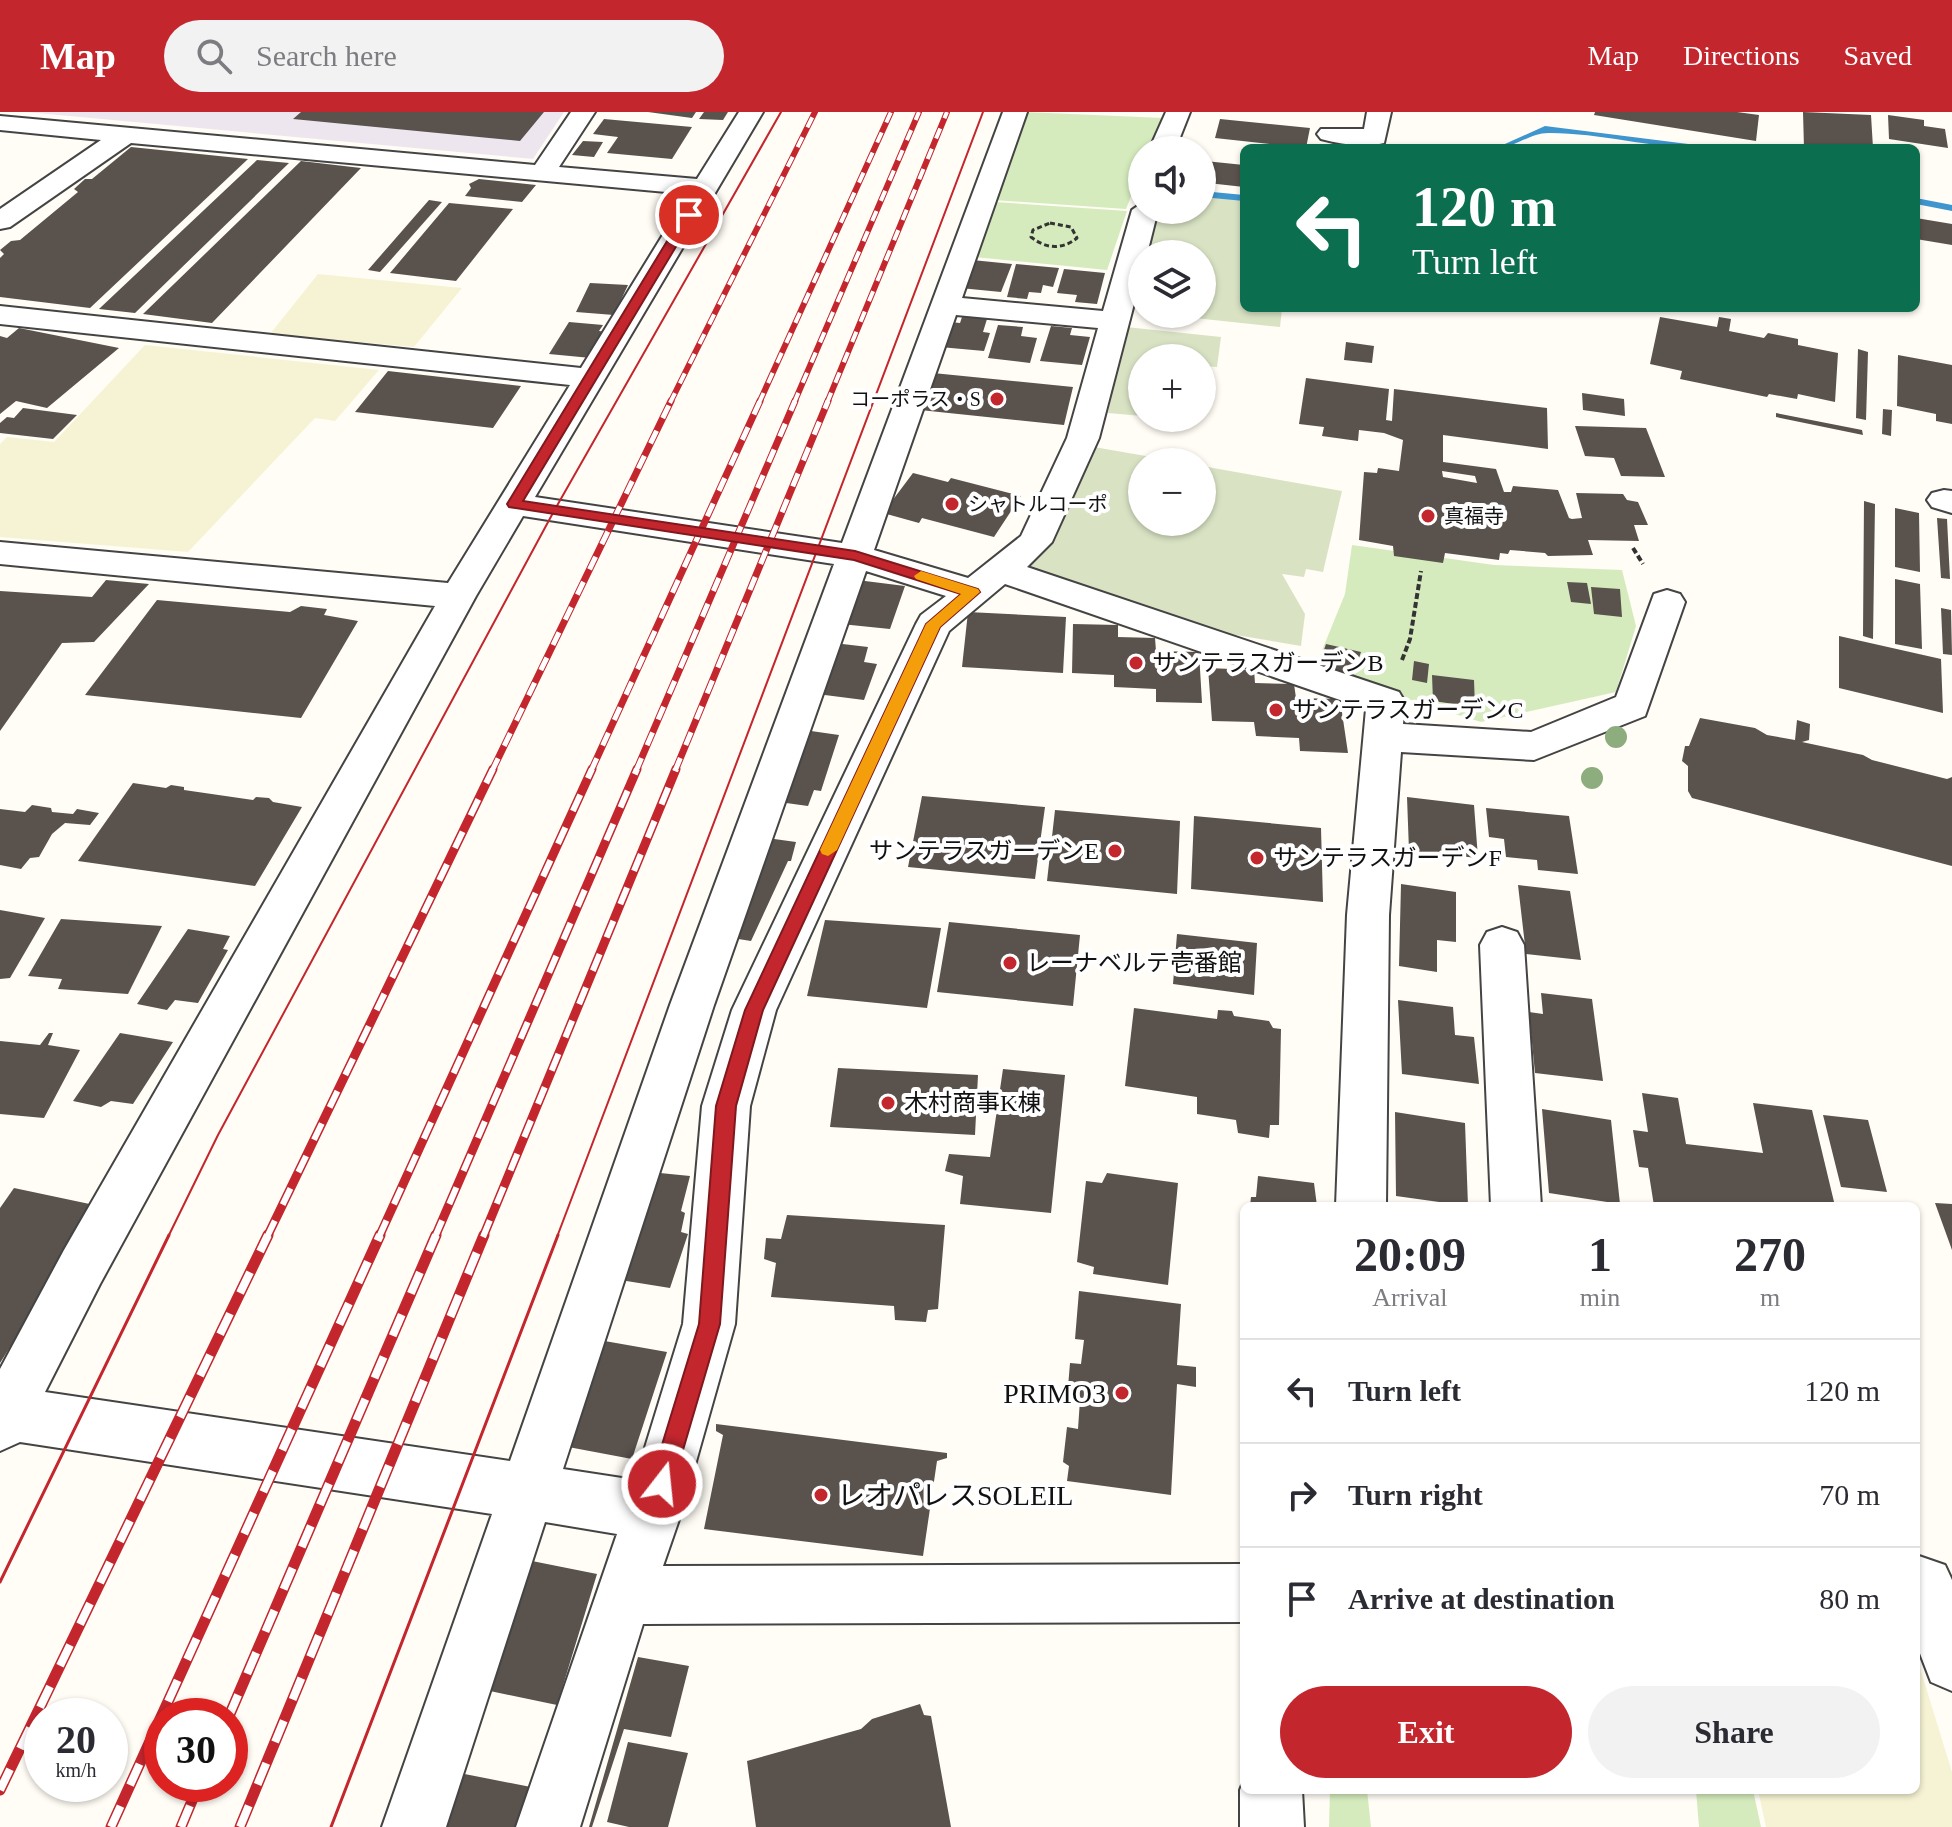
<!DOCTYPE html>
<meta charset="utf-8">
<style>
body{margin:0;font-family:"Times New Roman","Noto Sans JP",serif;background:#f2f2f3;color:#2b2b33;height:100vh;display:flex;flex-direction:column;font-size:30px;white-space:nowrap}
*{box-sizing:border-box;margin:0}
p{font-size:26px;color:#7c7c81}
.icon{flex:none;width:44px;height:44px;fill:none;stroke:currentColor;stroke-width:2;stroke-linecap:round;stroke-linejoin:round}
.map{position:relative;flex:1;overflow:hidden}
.sheet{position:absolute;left:1240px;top:1090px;width:680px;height:592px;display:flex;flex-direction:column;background:#fff;border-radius:12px;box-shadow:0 2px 6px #0004}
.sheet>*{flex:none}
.top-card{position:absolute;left:1240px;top:32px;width:680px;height:168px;border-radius:12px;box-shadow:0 2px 6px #0004;background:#0b6e4f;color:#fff;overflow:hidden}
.tools{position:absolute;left:1128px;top:24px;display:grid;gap:16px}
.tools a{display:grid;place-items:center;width:88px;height:88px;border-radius:50%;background:#fff;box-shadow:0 2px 6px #0004;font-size:40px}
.speed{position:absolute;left:24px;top:1586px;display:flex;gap:16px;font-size:40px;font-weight:700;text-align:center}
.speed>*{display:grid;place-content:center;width:104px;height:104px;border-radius:50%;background:#fff;box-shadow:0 2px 6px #0004;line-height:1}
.speed small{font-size:20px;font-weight:400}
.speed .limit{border:12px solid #d22;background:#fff;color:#111}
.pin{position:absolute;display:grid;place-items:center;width:68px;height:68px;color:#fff;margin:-34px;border:4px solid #fff;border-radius:50%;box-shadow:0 2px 8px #0007}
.me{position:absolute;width:88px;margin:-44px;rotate:16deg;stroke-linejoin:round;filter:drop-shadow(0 0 6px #0008)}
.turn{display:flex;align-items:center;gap:28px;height:168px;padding:0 40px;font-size:36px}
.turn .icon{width:104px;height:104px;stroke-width:2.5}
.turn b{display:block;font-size:56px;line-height:68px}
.eta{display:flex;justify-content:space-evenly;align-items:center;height:136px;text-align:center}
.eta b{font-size:48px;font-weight:600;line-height:56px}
.primary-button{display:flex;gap:16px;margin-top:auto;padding:16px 40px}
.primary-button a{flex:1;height:92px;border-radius:48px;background:#c4262e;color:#fff;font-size:32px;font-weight:600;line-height:92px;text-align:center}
.primary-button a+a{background:#f2f2f3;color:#2b2b33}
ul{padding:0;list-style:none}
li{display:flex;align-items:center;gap:24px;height:104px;padding:0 40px;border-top:2px solid #e1e1e2}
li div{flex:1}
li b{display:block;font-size:30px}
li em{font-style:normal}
header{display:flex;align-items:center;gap:48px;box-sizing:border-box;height:112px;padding:0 40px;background:#c4262e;color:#fff}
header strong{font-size:38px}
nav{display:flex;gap:44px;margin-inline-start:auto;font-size:28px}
.search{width:560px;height:72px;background:#f2f2f3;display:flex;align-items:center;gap:20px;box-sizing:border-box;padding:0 28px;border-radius:44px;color:#7c7c81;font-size:30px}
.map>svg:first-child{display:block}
</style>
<header>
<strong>Map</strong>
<div class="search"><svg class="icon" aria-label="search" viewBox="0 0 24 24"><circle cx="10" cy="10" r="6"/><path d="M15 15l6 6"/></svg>Search here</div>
<nav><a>Map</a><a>Directions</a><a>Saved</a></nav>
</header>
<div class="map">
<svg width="1952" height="1715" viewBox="0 0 1952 1715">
<rect width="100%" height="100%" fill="#fffdf5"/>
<path fill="#eee6ef" d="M26,0H564L533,47Z"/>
<path fill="#f6f3d4" d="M318,162L462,176L414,235L270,222Z
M145,233L379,258L335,309L315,306L188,440L0,425V332L7,325L54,330Z
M1916,1543L1952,1660V1715H1766L1758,1678H1916Z"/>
<path fill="#d5ebbd" d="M1025,0L1163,6L1150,38H1142V57L1126,97L994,88Z
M994,90L1127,99L1107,158L974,145Z
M1352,433L1494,453L1622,458L1636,514L1616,580L1481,610L1314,558L1345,482Z
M1330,1678H1367L1371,1715H1329Z
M1696,1678H1753L1761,1715H1699Z"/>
<path fill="#d9e3c4" d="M1202,84L1244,87V196H1282L1280,215L1157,202H1202V142H1143L1153,98H1202Z
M1126,215L1221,225L1217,255L1202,254V246H1142V304L1108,301Z
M1094,335L1180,350H1142V410H1202V354L1342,379L1323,460L1306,457L1304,465L1282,462L1305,502L1301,534L1206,518L1021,459L1056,426Z"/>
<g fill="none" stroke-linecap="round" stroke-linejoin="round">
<path fill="#3f96cf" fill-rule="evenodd" d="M1545,14L1696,33L1701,36C1650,36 1600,21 1550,21C1531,20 1515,36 1496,36Z
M1202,79L1244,83V89L1202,85Z
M1916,86L1952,93V99L1916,92Z"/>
</g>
<path fill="#5a524d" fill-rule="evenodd" d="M301,0H544L520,29L293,7Z
M648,0H696L692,6Z
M704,0H728L723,8L699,7Z
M1595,0H1737L1759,3L1756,29L1594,3Z
M1803,0L1871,3L1873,36H1804Z
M1888,3L1924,8V14L1945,17L1948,36L1889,27Z
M604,7L692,15L672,47L607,41L618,25L593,22Z
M1220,7L1310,16L1306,36L1215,26Z
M583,29L603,30L594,45L572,43Z
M131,35L248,47L90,196L0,185V146L4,142L0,138L11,129L20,128L78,80L74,77L85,67H92Z
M257,48L289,51L135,201L99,197Z
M301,49L361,56L212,211L143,202Z
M1205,49L1244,53V75L1208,71L1211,62L1202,61Z
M479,67L536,73L522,90L465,84L471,76L469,72Z
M429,88L442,90L380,160L368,158Z
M449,91L513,97L456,169L390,161Z
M1916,106L1952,112V133L1916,127Z
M972,148L1012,152L1001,180L960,176Z
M1016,152L1059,156L1053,175L1043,173L1041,181L1029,180L1027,187L1007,185Z
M1064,157L1105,161L1097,192L1075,190L1077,183L1057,181Z
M590,171L628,173L614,203L576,200Z
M962,205L987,207L983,220L990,221L984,239L940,235L950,210L960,211Z
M1660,205L1717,215L1719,205L1731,207L1729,219L1764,226L1768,221L1798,227V233L1838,241L1835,290L1798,282L1797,287L1769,282L1767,285L1680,267L1682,259L1650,252Z
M569,210L603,213L599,219L606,220L591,246L549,242Z
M998,213L1023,215L1021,224L1037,226L1030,251L988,246Z
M1051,214L1072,216L1070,223L1090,225L1082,253L1040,249Z
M19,216L119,236L47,296L16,289L0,302V224L7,226Z
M1346,230L1374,234L1372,251L1344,248Z
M1858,237L1868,240L1866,308L1856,306Z
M1898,243L1952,253V312L1936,309V302L1897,294Z
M388,259L521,274L493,316L355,300Z
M933,261L1073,275L1064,313L920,298Z
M1306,266L1389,277L1386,308L1392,309L1394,277L1547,296L1548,337L1443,323V350L1496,357L1504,380H1511L1513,374L1558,378L1569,406L1572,407L1582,406L1576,381L1623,382L1627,388L1638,390L1648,413H1634L1639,429L1588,428L1593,443L1548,444L1545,441L1510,438L1508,442L1500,441L1499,448L1445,441L1443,451L1394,444L1393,434L1359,428L1364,360L1377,361L1378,356L1399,359L1403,328L1384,321L1359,318L1358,329L1322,324L1324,315L1299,312ZM1442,359L1475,364L1477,371L1443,365Z
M1582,281L1624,287L1625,304L1583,298Z
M23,296L77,303L53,327L0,321V311L7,305L14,306Z
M1883,297L1892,298L1891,324L1882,322Z
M1776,301L1862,318L1863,323L1776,305Z
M1575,314L1646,316L1665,365L1621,364L1614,346L1585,344Z
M913,361L948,370L951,366L1021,384L994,425L922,406L919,411L883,401Z
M1864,389L1875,392L1873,527L1863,524Z
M1895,396L1919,401L1920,460L1895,455Z
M1937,406L1947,407L1950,467L1941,466Z
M1895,467L1920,472L1922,537L1895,532Z
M106,468L149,472L94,530L62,531L0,619V479L92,485Z
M857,468L905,474L890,517L841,512Z
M1567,470L1587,471L1591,492L1571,490Z
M1591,475L1620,477L1622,505L1594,502Z
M157,488L290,500L301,494L327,497L324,503L358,509L301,606L85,583Z
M1941,496L1951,498L1952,543L1943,542Z
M968,500L1066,505L1063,561L962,555Z
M1073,512L1118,513V525L1155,526L1156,539L1199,540L1202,591L1156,590V577L1114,575V563L1072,561Z
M1839,524L1941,547L1943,601L1839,576Z
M834,531L868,535L864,550L877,552L864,588L817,582Z
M1326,532L1361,540L1352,567L1317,558Z
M1414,549L1429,552L1427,571L1412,568Z
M1208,556L1254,558L1255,571L1294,572L1296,586L1340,587L1348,641L1300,639L1299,626L1256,624L1254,610L1212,609Z
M1432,563L1474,568L1475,595L1433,589Z
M1700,606L1755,616L1767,623L1795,628L1797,608L1810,612L1809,628L1802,630L1863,643L1872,648L1947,667L1952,665V754L1692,686L1688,679V654L1682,649L1685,634H1689Z
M804,618L839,623L821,679L814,678L808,694L779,690Z
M133,671L166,676L171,673L184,675V678L253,688L256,685L269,686L273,690L302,695L255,774L78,749Z
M922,684L1045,695L1035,767L908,755Z
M1407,685L1474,693L1478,746L1409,739Z
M32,693L51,696L52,700L73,702L77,697L99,701L90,713L65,711L52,722L39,745L30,746L21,757L0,753V697L25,700Z
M1486,696L1569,704L1578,762L1538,758L1537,748L1506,745L1504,727L1489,725Z
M1055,698L1180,709L1177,782L1047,769Z
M1194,704L1321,716L1323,790L1191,777Z
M767,726L796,730L791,749H788L751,829L732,826Z
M1401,772L1456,780V830L1437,828V860L1399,854Z
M1518,773L1570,779L1581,848L1526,842Z
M0,798L45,806L10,866L0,867Z
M61,807L162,814L128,882L58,877L62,867L28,864Z
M825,808L941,816L927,896L807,884Z
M949,810L1080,823L1073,894L937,880Z
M188,817L230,824L223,837L228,838L198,891L175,888L167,898L137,892Z
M1177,822L1257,831L1254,883L1173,872Z
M1541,881L1592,887L1603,969L1535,961L1529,900L1543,902Z
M1398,888L1453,895L1455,923L1474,925L1479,972L1402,962Z
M1134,896L1217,907L1218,898L1232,899L1234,904L1269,909L1273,916L1281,917L1279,1013H1270L1269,1026L1238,1021L1236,1008L1197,1002V985L1125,974Z
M49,921H53L48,933L80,938L44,1006L0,1002V929L40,933Z
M120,921L173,930L133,992L111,989L101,995L73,989Z
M838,956L978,963L975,1023L830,1015Z
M1003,957L1065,963L1051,1101L960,1092L963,1064L945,1059L949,1042L990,1045Z
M1642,981L1678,986L1686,1032L1763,1041L1753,991L1812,998L1835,1094H1654L1648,1056L1639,1055L1633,1018L1648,1020Z
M1542,997L1611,1008L1620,1092L1549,1081Z
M1395,1000L1465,1011L1468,1094L1396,1084Z
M1823,1003L1868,1008L1887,1080L1841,1075Z
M650,1060L690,1064L681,1099L685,1101L681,1120L688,1122L670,1176L614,1167Z
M1107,1061L1178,1071L1168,1173L1093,1162L1094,1155L1077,1150L1086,1069L1102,1071Z
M1258,1064L1314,1071L1317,1094H1250L1251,1085H1256Z
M14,1076L99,1094L0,1251V1096Z
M1935,1091L1952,1092V1138Z
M787,1103L945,1113L938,1197L928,1198L926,1210L895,1208L894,1194L771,1185L776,1151L764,1147L766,1126L781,1127Z
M1079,1179L1181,1192L1177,1253L1196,1255V1275L1177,1272L1171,1383L1067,1369L1069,1354L1063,1350L1067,1315L1078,1317L1080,1288L1067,1287L1070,1251L1081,1252L1084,1228L1075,1227Z
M599,1228L667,1240L632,1347L563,1334Z
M716,1312L947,1341V1346L937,1349L923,1444L704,1417L723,1323L716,1319Z
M517,1446L597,1462L557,1593L471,1575Z
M638,1545L689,1554L671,1625L624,1617L592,1715H589Z
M920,1592L924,1603L931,1604L951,1715H756L747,1649L861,1617L872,1607Z
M628,1630L688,1641L668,1715H629L607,1710Z
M444,1658L531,1675L519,1715H425Z"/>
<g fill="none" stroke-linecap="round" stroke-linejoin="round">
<defs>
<path id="minor" d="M571,0H595L559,55L697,67L739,0H763L535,385L842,431L1003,0H1027L962,186L1103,199L1132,98L1142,91V98H1158L1147,142H1142V161L1099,326L1052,430L1027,455L1399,580L1405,590L1403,612L1531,620L1616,585L1654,482L1667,478L1680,482L1685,490L1645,604L1534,648L1401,640L1389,803L1386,1094H1336L1347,803L1366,597L1005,472L949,519L776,898L750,994L735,1212L682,1399L663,1454L1244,1452V1510L643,1512L580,1715H516L617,1422L545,1410L446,1715H382L492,1402L20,1330L0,1339V1257L64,1138L435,494L0,452V430L448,471L570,273L0,212V194L581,256L688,82L131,31L10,115L0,117V97L101,28L0,18V4L535,53ZM956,203L1098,216L1067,326L1021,424L968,466L874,438ZM523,404L834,452L670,893L510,1349L45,1280L100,1172L476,484ZM866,459L946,484L921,503L916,512L732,898L702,994L683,1212L635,1368L563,1357L714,893Z
M1166,0H1190L1175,38H1149Z
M1367,0H1391L1384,31C1365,36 1340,32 1321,27L1317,22L1321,17H1364Z
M1944,378L1952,379V401L1932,395L1927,388L1932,381Z
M1502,815L1517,820L1524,833L1541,1094H1491L1480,833L1487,820Z
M1916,1443L1945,1453L1952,1468V1579L1931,1570L1916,1531Z
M1244,1668V1678H1302L1304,1715H1240V1678Z"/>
</defs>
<use href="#minor" stroke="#444" stroke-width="4"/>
<path stroke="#333" stroke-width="3" stroke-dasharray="5 3" stroke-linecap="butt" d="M1050,111L1071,115L1077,126C1062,138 1046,137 1031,125L1033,118Z"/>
<path stroke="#333" stroke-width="4" stroke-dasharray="6 3" stroke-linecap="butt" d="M1633,436L1643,452
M1402,548L1410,527L1421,459"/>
<use href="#minor" fill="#fff" fill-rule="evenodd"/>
<path stroke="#c4262e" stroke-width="2" d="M168,1125L218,1023L554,399L781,0
M557,1125L983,0"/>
<path stroke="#c4262e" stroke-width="3" d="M0,1470L169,1123
M331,1715L558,1123"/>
<defs>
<path id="rail-far3" d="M670,291L815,0
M759,291L891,0
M794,291L919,0
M827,291L947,0"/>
<path id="rail-far2" d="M492,659L671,289
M591,659L760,289
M636,659L795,289
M675,659L828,289"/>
<path id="rail-far1" d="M267,1125L493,657
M379,1125L592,657
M435,1125L637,657
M483,1125L676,657"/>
<path id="rail" d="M229,1604L436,1123
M0,1678L268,1123
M111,1715L380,1123
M181,1715L199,1672
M240,1715L484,1123"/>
</defs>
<use href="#rail-far3" stroke="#c4262e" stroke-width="6"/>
<use href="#rail-far2" stroke="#c4262e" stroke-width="7"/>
<use href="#rail-far1" stroke="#c4262e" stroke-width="9"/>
<use href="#rail" stroke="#c4262e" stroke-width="11"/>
<use href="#rail-far3" stroke="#fff" stroke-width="4" stroke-dasharray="11" stroke-linecap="butt"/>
<use href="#rail-far2" stroke="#fff" stroke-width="5" stroke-dasharray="14" stroke-linecap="butt"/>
<use href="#rail-far1" stroke="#fff" stroke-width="6" stroke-dasharray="18" stroke-linecap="butt"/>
<use href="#rail" stroke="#fff" stroke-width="8" stroke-dasharray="23" stroke-linecap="butt"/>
</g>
<g fill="#8dad7f">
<circle cx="1616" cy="625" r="11"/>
<circle cx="1592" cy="666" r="11"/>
</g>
<path fill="#c4262e" stroke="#7f191e" stroke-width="2" d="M689,100L695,103L523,389L855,439L978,477L980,480L940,515L763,898L736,994L720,1212L673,1372L670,1381L662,1384L653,1381L650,1372L699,1212L716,994L745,898L926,512L961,482L854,448L509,395L507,392L683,103Z"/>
<path fill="#f59e0b" d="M921,459L978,477L980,480L940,515L837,738L828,744L822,742L820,738L926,512L961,482L916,467L914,464Z"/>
<g fill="#c4262e" stroke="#fff" stroke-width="3">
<circle cx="997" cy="287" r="8"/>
<circle cx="952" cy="392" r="8"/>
<circle cx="1428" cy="404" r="8"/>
<circle cx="1136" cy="551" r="8"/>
<circle cx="1276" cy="598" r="8"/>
<circle cx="1115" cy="739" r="8"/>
<circle cx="1257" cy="746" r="8"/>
<circle cx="1010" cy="851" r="8"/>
<circle cx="888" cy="991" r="8"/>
<circle cx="1122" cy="1281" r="8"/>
<circle cx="821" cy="1383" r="8"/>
</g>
<g text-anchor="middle" stroke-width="8" stroke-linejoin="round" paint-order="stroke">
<g font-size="20" fill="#111" stroke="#fff" text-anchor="start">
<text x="981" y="294" text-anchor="end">コーポラス・S</text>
<text x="968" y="399">シャトルコーポ</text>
<text x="1444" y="411">真福寺</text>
</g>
<g font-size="24" fill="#111" stroke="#fff" text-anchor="start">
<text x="1152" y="559">サンテラスガーデンB</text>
<text x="1292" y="606">サンテラスガーデンC</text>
<text x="1099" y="747" text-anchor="end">サンテラスガーデンE</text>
<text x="1273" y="754">サンテラスガーデンF</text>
<text x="1026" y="859">レーナベルテ壱番館</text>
<text x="904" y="999">木村商事K棟</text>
</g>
<g font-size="28" fill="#111" stroke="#fff" text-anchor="end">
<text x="1106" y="1291">PRIMO3</text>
<text x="837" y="1393" text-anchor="start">レオパレスSOLEIL</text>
</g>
</g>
</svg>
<div class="tools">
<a><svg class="icon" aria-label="sound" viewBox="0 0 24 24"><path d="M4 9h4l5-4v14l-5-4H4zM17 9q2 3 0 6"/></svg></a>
<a><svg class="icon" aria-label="layers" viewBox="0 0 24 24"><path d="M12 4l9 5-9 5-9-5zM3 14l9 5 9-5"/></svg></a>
<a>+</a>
<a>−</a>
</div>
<div class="speed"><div>20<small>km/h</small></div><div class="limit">30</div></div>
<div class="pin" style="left:689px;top:103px;background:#d93025"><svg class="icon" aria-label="arrive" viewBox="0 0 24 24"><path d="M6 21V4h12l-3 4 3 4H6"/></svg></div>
<svg class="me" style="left:662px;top:1372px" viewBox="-20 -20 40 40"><circle r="17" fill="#c4262e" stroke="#fff" stroke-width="3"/><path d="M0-11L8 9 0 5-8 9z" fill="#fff"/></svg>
<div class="top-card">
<div class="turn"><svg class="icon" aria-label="left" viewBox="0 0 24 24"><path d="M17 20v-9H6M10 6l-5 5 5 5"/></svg><div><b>120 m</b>Turn left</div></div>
</div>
<section class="sheet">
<div class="eta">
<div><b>20:09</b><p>Arrival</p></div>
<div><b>1</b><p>min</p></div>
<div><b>270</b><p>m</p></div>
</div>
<ul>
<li><svg class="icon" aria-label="left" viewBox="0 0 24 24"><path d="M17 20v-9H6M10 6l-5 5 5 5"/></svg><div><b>Turn left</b></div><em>120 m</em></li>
<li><svg class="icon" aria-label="right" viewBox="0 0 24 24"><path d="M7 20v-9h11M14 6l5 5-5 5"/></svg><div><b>Turn right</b></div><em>70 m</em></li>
<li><svg class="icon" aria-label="arrive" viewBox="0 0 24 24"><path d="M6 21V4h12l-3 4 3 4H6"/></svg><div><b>Arrive at destination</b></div><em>80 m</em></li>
</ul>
<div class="primary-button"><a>Exit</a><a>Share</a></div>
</section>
</div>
